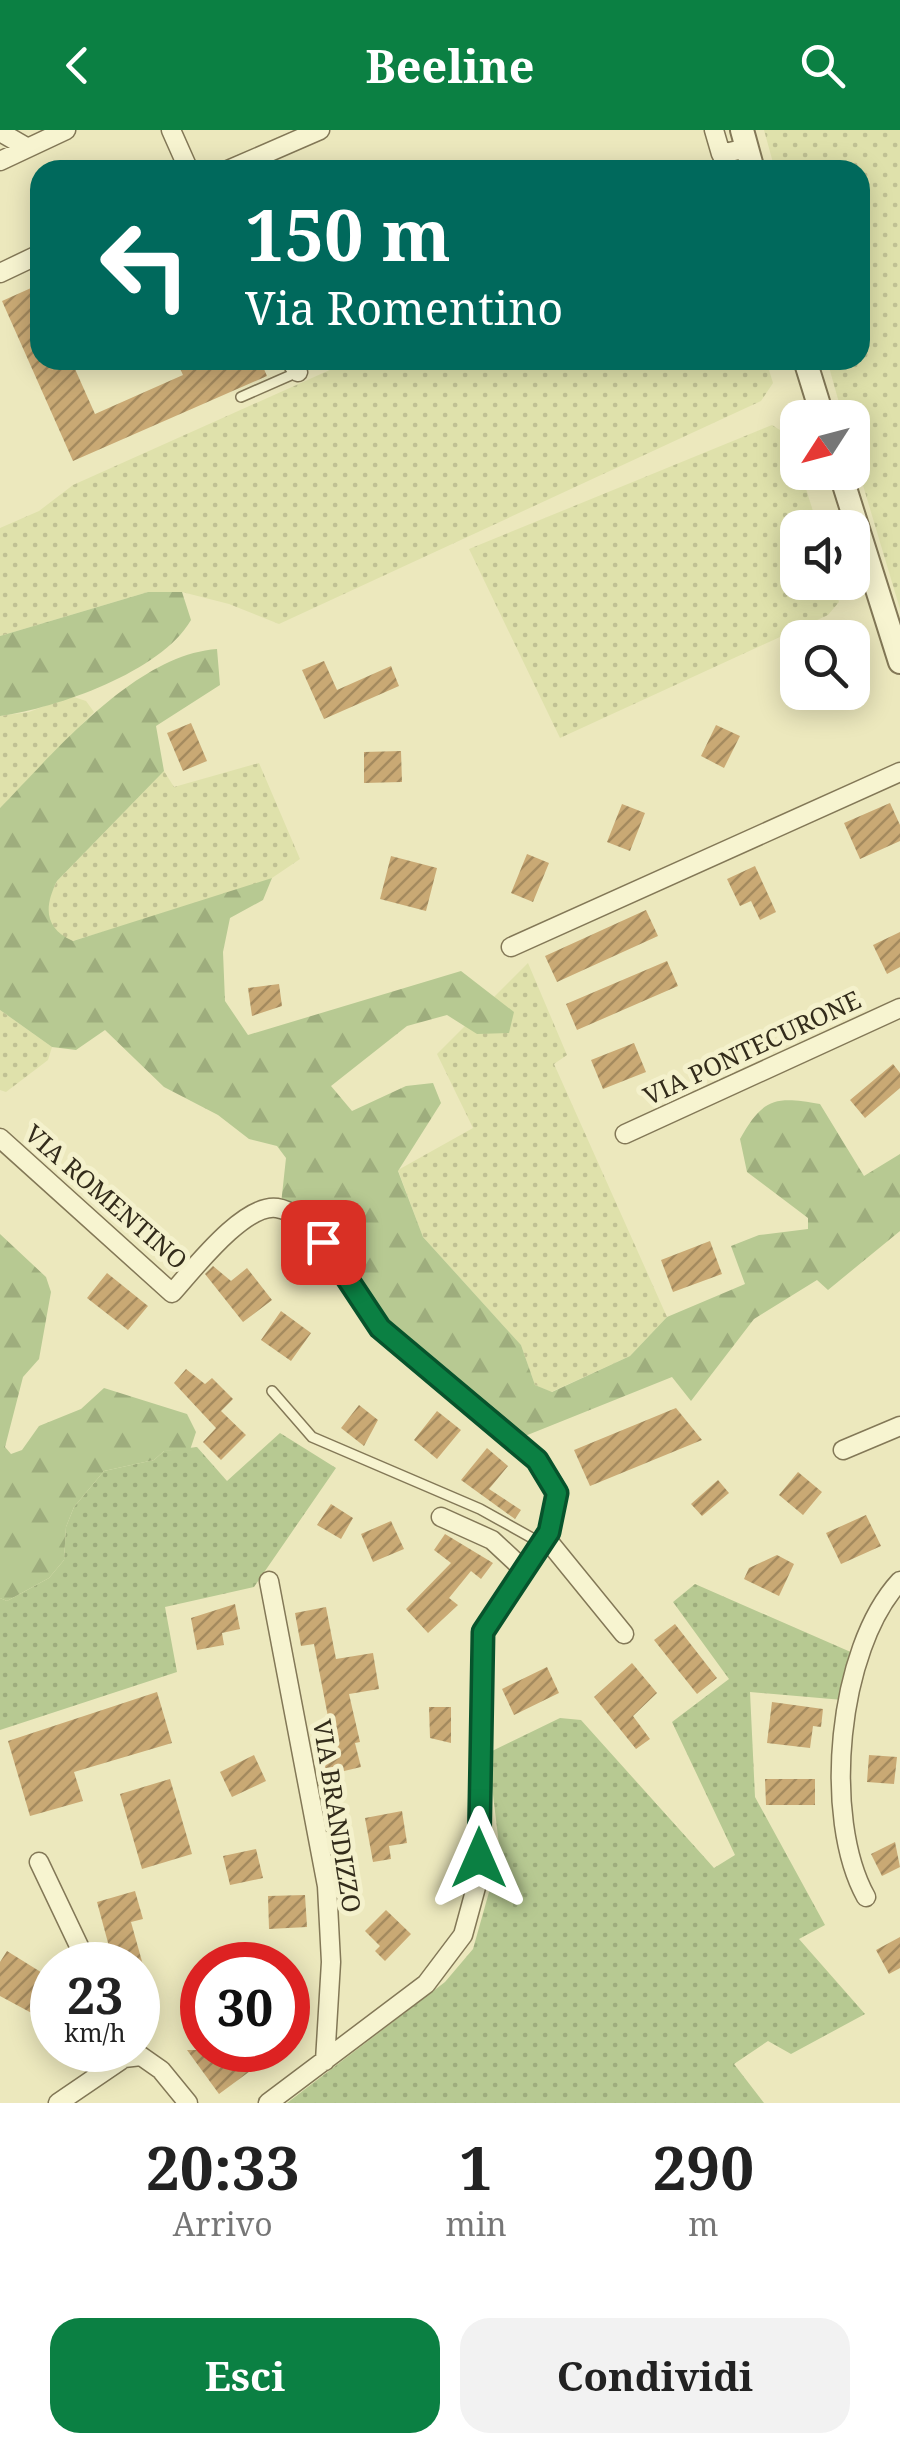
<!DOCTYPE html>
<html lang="it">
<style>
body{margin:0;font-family:"Noto Serif",serif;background:#f2f2f2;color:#222;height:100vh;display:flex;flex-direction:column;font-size:38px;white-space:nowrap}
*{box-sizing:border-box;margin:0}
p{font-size:32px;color:#767676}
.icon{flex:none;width:55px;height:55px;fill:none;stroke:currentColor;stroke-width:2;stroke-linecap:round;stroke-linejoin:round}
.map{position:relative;height:1973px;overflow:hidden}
.drawer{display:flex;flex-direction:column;background:#fff;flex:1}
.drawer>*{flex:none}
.hud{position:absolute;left:30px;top:30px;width:840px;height:210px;border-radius:30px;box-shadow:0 5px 25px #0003;background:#00695c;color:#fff;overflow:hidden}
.needle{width:65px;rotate:234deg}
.controls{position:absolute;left:780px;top:270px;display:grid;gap:20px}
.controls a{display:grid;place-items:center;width:90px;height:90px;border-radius:20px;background:#fff;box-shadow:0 5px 25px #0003;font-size:50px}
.speed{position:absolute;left:30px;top:1812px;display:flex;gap:20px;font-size:50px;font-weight:700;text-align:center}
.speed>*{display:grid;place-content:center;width:130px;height:130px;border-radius:50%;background:#fff;box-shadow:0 5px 25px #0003;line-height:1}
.speed small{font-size:25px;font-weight:400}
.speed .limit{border:15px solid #d22;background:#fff;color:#111}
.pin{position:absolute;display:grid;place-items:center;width:85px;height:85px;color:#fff;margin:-42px;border-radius:20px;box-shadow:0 5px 15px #0006}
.me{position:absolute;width:110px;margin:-55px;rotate:0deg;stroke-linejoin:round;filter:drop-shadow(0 0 8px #0008)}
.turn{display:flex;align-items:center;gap:35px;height:210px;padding:0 50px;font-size:45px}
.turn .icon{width:130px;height:130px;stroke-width:2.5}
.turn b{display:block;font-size:70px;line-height:85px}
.eta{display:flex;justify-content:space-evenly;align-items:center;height:170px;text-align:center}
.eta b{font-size:60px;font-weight:700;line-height:70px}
.button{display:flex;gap:20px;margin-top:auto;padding:20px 50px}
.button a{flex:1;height:115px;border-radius:30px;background:#0b8043;color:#fff;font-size:40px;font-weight:700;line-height:115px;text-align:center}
.button a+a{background:#f2f2f2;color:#222}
header{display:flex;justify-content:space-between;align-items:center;height:130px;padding:0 50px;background:#0b8043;color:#fff;font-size:45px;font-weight:700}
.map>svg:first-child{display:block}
</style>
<header><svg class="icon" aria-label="back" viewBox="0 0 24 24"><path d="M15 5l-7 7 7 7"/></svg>Beeline<svg class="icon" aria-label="search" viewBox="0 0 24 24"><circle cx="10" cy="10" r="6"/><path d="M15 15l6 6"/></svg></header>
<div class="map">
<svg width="900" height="1973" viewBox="0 0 900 1973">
<defs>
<pattern id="farmland-dots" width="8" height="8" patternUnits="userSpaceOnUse" patternTransform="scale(2.5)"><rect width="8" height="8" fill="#dfe1ab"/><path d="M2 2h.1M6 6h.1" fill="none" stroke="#c0c193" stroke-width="1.8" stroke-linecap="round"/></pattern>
<pattern id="green-dots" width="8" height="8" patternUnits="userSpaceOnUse" patternTransform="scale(2.5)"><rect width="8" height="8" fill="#b7c992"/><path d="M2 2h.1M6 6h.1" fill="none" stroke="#9ead7d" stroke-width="1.8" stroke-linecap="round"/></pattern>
<pattern id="forest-firs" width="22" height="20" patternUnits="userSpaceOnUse" patternTransform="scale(2.5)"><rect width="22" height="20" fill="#b7c992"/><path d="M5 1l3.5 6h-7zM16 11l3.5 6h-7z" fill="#9ead7d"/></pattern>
<pattern id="building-hatch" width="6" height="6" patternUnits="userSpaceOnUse" patternTransform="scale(2.5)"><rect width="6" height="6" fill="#c9a974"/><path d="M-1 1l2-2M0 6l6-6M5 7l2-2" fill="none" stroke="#a48a5e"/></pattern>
</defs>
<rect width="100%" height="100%" fill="#ece8bd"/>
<path fill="url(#farmland-dots)" d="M764,0H900V479L853,322L852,288L843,287L827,230H860V40H775Z
M352,230H766L773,253L761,271L279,494L229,474L182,462H148L0,506V398L39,381L73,355Z
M772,295L791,307L798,342L801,343L818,397L798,398V452L834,453L839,472L828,485L560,608L469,419Z
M71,566L86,571L94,582L0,678V586L29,582Z
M259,633L300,729L272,748L232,764L72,811L56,804L48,788V770L57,751L164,641L174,657Z
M528,833L567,925L554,934L667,1187L630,1226L551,1262L535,1255L521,1215L423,1107L398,1040L473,998L437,924Z
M0,880L52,917L48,930L6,962L0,960Z"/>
<path fill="url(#green-dots)" d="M280,1303L336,1338L254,1457L165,1477L177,1542L0,1600V1468L7,1471L49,1448L64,1430L66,1397L74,1377L104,1341L154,1330L164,1321L197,1317L227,1351Z
M695,1454L853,1523L843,1570L750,1562L755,1667L825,1795L799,1809L865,1884L791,1924L768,1911L734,1934L764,1973H287L445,1852L473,1819L500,1723L488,1623L560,1588L581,1590L714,1738L735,1725L672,1592L729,1549L673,1472Z"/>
<path fill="url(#forest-firs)" d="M148,462H182L191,490C161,542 57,578 0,586V506Z
M217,519L220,555L156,596L164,641L57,751C44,777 44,798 73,811L272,748L263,770L230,788L223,822L225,871L248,905L461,841L514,882L509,903L477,904L447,885L407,896L331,956L352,981L406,956L433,953L441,973L398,1041L423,1107L521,1215L535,1255L552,1262L630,1226L667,1187L745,1154L731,1116L759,1105L808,1099V1088L747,1042L740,1009C763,968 775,966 820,974L864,1046L900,1024V1101L828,1160L817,1150L754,1189L691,1271L672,1247L525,1306L403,1212L281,1074L286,1028L277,1016L249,1009L218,985L164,957L105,900L76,920L52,917L0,880V678C55,622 135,525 217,519Z
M0,1104L46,1147L51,1162L39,1229L23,1247L5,1317L11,1324L22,1320L39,1296L81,1279L104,1258L187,1284L196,1302L190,1320L164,1321L154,1330L104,1341L74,1377L66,1397L64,1430L49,1448L7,1471L0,1468Z"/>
<path fill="url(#building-hatch)" d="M40,154V230H71L95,284L183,245L176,230H209L211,235L223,230H260L267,246L73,331L2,171Z
M324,531L337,560L391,536L399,556L324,589L302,540Z
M191,593L207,631L183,641L167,603Z
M716,595L740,606L724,638L701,626Z
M401,621L402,652L364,653V622Z
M890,673L900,695V711L860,729L844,693Z
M622,674L645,683L630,721L607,712Z
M527,724L549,733L533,772L511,763Z
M391,726L437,738L426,781L380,769Z
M755,736L776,782L760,790L751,771L740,776L727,749Z
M646,780L658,806L557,852L545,826Z
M900,802V837L887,844L873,815Z
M667,831L678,856L577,900L566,874Z
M279,854L282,876L252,886L248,858Z
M634,913L646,942L603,959L591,930Z
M893,934L900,943V958L865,988L850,970Z
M710,1111L722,1144L673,1162L661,1130Z
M213,1136L231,1151L247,1138L272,1170L243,1192L205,1144Z
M107,1143L148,1176L128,1200L87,1168Z
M281,1181L311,1203L291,1231L261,1210Z
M186,1239L205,1254L212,1248L233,1269L221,1281L246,1305L221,1330L203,1312L216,1298L174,1253Z
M359,1275L378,1290L364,1316L341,1298Z
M676,1278L702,1310L590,1356L574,1320Z
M437,1281L461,1300L437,1329L414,1310Z
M487,1318L508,1336L489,1359L521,1380L515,1389L461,1350Z
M798,1342L822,1362L803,1385L779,1365Z
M718,1350L729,1363L702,1386L691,1374Z
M331,1374L353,1388L341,1409L317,1395Z
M866,1385L881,1416L841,1434L826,1403Z
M391,1391L404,1419L373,1432L361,1404Z
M445,1404L493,1433L481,1449L471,1441L449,1468L458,1475L428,1503L406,1479L451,1433L434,1420Z
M777,1425L794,1434L779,1466L744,1449L749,1438Z
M235,1474L240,1499L222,1503L224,1515L197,1520L191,1488Z
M326,1477L336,1529L373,1523L379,1559L349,1564L360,1612L355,1613L361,1637L323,1646L316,1595L329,1592L314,1514L301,1516L295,1483Z
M675,1494L717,1548L697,1564L654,1510Z
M632,1533L657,1563L633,1586L650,1609L636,1619L594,1567Z
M547,1537L559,1563L514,1585L502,1559Z
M157,1562L172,1613L74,1642L83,1671L30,1686L8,1611Z
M772,1572L823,1579L821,1597L813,1596L810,1618L767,1613Z
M429,1577H451V1613L430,1608Z
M254,1625L266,1651L232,1667L220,1642Z
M869,1625L897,1627L894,1654L867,1652Z
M170,1649L192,1724L142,1739L120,1664Z
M765,1649H815V1675H766Z
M402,1681L407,1713L389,1716L391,1729L373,1732L365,1688Z
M895,1712L900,1737L882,1746L871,1724Z
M256,1719L263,1748L230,1755L223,1726Z
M135,1761L143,1789L131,1792L143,1835H114L97,1772Z
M305,1765L307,1797L269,1799L268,1766Z
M386,1780L411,1804L385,1831L375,1821L380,1816L365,1801Z
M900,1807V1838L889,1844L876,1820Z
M7,1821L52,1849V1894L0,1866V1832Z
M187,1920H279L219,1964Z"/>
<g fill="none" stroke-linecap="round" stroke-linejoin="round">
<defs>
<path id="service" d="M241,267L298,242
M272,1261L312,1307L480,1379L541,1413"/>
<path id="minor" d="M171,0L187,36
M714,0L721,24L747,18
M0,2L28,18
M0,31L66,0
M228,40L320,0
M0,143L40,124
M290,230L298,242
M511,817L900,642
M625,1004L900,878
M0,1008L172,1163C193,1140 244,1073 277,1078C323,1086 353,1170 385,1203C424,1242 544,1317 557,1363L549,1401L483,1501L478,1750L463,1805L426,1854L268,1973
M843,1320L900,1296
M441,1387L492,1410L522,1438
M545,1407L624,1504
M269,1451L327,1756L331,1832L325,1931
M39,1732L88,1835
M866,1767C822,1688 837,1519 900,1451
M141,1926L161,1940L188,1973
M58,1973L124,1928L141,1926"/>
<path id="tertiary" d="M742,0L753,40
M805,230L823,288
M840,342L900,532"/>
</defs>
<use href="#service" stroke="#837857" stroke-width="12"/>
<use href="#minor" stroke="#837857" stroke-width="21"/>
<use href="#tertiary" stroke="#837857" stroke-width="26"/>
<use href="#service" stroke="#f7f4d0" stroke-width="9"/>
<use href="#minor" stroke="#f7f4d0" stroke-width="18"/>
<use href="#tertiary" stroke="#f7f4d0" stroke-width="22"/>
</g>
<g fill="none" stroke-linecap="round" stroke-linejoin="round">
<defs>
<path id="route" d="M323,1112L380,1198L537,1330L557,1363L549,1402L483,1502L479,1728"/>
</defs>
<use href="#route" stroke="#07532c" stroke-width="25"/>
<use href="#route" stroke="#0b8043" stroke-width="18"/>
</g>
<g text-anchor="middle" stroke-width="10" stroke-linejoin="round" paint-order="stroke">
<g font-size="25" fill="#332c1b" stroke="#f4f1cc">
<text transform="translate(752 918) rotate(-25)" y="9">VIA PONTECURONE</text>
<text transform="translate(106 1067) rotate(41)" y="9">VIA ROMENTINO</text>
<text transform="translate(337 1686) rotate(81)" y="9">VIA BRANDIZZO</text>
</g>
</g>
</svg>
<div class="controls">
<a><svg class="needle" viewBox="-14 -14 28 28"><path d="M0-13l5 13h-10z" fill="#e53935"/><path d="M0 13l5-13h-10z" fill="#767676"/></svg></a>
<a><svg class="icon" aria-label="sound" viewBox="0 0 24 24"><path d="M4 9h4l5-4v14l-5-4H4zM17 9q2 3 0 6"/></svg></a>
<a><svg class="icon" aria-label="search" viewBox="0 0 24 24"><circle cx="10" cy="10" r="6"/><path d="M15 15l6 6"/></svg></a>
</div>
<div class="speed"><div>23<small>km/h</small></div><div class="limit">30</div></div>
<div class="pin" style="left:323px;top:1112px;background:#d93025"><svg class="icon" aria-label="arrive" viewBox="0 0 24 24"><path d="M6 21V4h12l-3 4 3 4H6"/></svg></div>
<svg class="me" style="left:479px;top:1728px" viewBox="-20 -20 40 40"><path d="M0-17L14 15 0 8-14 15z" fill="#0b8043" stroke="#fff" stroke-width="4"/></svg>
<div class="hud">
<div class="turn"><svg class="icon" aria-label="left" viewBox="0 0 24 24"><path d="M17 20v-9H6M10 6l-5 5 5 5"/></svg><div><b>150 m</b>Via Romentino</div></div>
</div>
</div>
<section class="drawer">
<div class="eta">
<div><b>20:33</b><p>Arrivo</p></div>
<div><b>1</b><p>min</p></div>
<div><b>290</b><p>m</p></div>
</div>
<div class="button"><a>Esci</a><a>Condividi</a></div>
</section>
